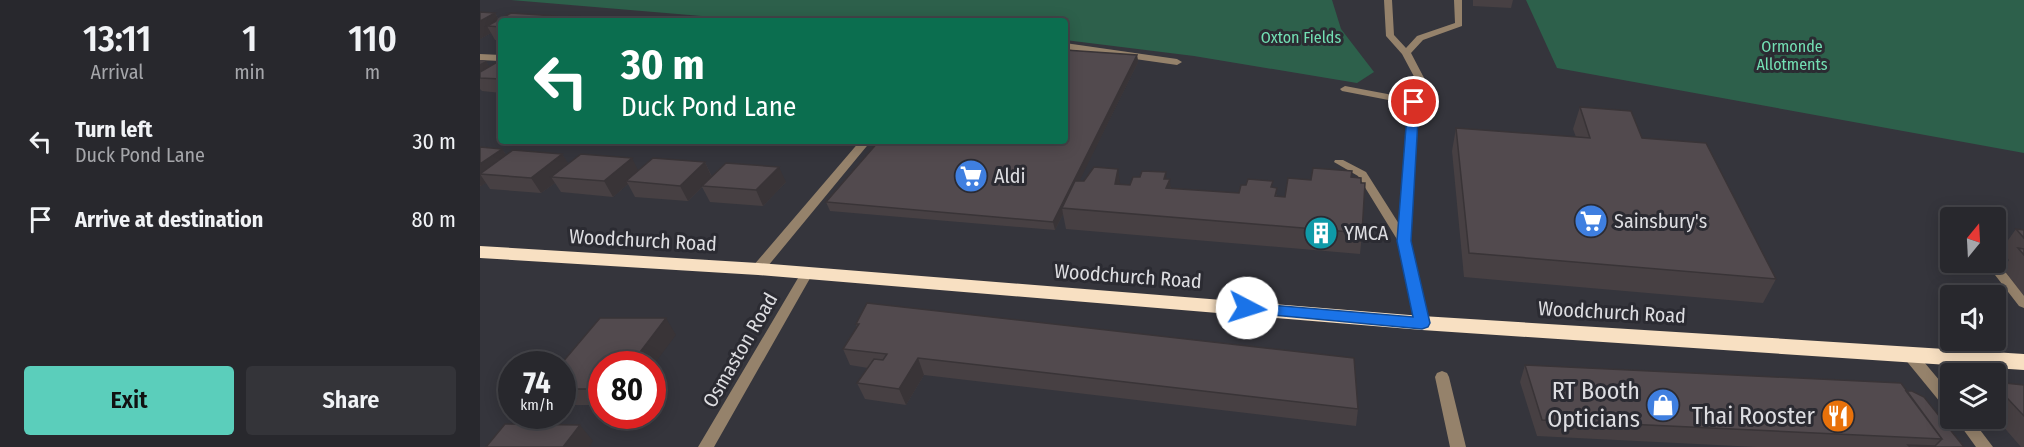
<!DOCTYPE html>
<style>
body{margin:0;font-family:"Fira Sans Condensed",sans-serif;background:#343439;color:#f1f3f6;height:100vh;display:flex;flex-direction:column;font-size:22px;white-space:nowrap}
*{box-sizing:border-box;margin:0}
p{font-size:20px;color:#a5a6aa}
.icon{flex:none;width:33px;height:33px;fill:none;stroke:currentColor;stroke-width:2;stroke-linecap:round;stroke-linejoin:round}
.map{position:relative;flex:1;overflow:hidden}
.sheet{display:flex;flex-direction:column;background:#28282d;width:480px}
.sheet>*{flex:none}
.top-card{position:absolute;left:18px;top:18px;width:570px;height:126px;border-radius:6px;box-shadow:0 3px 15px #0003,0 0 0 2px #444449;background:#0b6e4f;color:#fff;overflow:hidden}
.needle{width:39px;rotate:18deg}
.controls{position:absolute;left:1460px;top:207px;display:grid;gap:12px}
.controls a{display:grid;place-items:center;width:66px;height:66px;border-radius:6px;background:#28282d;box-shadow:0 3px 15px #0003,0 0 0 2px #444449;font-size:30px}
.speed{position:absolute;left:18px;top:351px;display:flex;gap:12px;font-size:30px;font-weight:700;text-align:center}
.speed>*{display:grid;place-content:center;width:78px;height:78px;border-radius:50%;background:#28282d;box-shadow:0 3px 15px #0003,0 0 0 2px #444449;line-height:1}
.speed small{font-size:15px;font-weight:400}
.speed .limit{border:9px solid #d22;background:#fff;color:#111}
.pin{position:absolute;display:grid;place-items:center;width:51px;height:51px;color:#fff;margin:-26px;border:3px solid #fff;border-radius:50%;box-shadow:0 2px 6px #0007}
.me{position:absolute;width:66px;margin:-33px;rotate:95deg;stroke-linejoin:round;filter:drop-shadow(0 0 4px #0008)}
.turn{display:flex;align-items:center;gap:21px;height:126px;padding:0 24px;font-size:27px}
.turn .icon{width:78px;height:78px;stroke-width:2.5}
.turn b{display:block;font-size:42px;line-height:51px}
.eta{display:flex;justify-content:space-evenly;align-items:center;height:102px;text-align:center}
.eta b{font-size:36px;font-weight:600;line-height:42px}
.action{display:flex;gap:12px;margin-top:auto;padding:12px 24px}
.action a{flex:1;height:69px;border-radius:6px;background:#5bcebb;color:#111;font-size:24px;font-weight:600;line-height:69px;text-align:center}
.action a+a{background:#343439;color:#f1f3f6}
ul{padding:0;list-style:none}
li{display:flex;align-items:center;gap:18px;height:78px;padding:0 24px}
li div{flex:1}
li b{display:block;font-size:22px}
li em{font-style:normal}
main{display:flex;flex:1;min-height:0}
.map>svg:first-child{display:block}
</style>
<main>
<section class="sheet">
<div class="eta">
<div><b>13:11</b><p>Arrival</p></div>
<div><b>1</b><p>min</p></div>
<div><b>110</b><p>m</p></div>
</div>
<ul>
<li><svg class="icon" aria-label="left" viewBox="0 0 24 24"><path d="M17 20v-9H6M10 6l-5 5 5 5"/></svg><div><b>Turn left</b><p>Duck Pond Lane</p></div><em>30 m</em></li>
<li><svg class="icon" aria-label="arrive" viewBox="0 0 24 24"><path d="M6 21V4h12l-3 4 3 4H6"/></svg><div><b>Arrive at destination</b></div><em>80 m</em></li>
</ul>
<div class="action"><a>Exit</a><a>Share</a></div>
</section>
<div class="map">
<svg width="1544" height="447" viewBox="0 0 1544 447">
<rect width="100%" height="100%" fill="#35353c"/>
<path fill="#2d604b" d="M31,0H852L861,29L894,72L877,83L714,56L585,40V21H281Z
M1046,0H1544V153L1077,68Z"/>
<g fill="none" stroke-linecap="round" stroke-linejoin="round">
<path fill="#95826b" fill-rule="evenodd" d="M904,0H912L914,35L926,48L937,36L975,23L974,0H982V26L943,40L931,53L954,97L952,99H946L922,54L906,36Z
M585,43L697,59L702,62L697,65L585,49Z
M865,86L934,99L939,102L930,241L949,323L947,327H937L935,323L918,241L878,176L854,162L855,160H863L886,172L919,224L929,104L862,91L860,89Z
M380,141H391L283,272H273L272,269L273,266Z
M1515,259L1544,294V308L1539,306L1505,262H1515Z"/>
<path fill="#95826b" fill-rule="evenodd" d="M0,54L21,55V61L0,60Z
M327,269L333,273L234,447H218L321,273Z
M1429,349L1434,350L1470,393V410L1465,408L1424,358L1422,354L1424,350Z
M962,371L967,373L969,377L986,447H970L955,377L957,373Z
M1475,418H1491L1513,447H1496Z"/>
<path fill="#f8e0c2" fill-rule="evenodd" d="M0,246L278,263L942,316L1544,354V370L942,330L278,275L0,258Z"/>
</g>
<path fill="#474043" d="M993,0H1033L1031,8L993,6Z
M15,13L19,20L75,16L78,21H21V40H15L11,33L0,39Z
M657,55L658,62L599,181L650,185L686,179L691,188L759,193L793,187L797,196L805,197L831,180L871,177L882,233L880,254L586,229L583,214L575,230L350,211L346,202Z
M0,60L6,61L9,67L21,61V93L2,91L0,89Z
M1100,107L1162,138L1296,279L1283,303L984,277L972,151L976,128L1096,137L1093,129Z
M0,147L22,149L26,155L82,154L88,164L159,171L225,162L232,177L306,182L283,206L230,202L222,187L208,201L155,197L148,184L133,197L81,192L75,183L61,193L10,189L6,183L0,186Z
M1536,229L1544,230V296L1523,269L1529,260L1521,250Z
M376,324L878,409L876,426L444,375L426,405L385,399L377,383L388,368L370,365L363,349L377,327Z
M196,335L122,364V405H82V364Z
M1045,365L1426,391L1484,447H1277L1057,436L1040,382Z
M1515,382L1544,385V447H1541L1515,417Z"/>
<path fill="#393437" d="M15,13L21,24L7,26L11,33L0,39V21Z
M75,16L78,21H65Z
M657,55L658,62L586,208H582L583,214L575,230L573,222Z
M6,61L14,75L0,78V64Z
M22,149L32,164L0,174V164Z
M82,154L92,169L71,177L75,183L61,193L51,178Z
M152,158L160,174L146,181L148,184L133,197L124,181Z
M225,162L232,178L222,186V187L208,201L200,186Z
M299,167L306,182L283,206L276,190Z
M638,169L641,189L635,184Z
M686,172L687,186L690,179L691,200L684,179Z
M0,174L6,183L1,186L0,185Z
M186,318L196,335L172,367V364H151Z
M438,358L444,375L426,405L419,389Z
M100,425L113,441L109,447H83Z"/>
<path fill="#524a4e" stroke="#393437" stroke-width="1.5" d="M0,12L15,13L0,21Z
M31,13L75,16L65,21H21V27L7,26Z
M90,16L135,19L131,21H82Z
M371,17L376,21H357Z
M146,19L189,21H143Z
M215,20L241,21H213Z
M585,50L657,55L573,222L346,202L399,141H585Z
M19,61H21V79L0,78V72Z
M1100,107L1151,111L1162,138L1226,143L1296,279L989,253L976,128L1110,138Z
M0,147L22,149L0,164Z
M33,150L82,154L51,178L0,174Z
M101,154L152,158L124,181L71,177Z
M173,158L225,162L200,186L146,181Z
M246,163L299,167L276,190L222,186Z
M614,167L638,169L635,184L650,185L653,177H660L662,171L686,172L684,179H690L686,188L759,193L761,185H766L768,179L793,181L791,187L797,188L795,196L805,197L808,178L831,180L833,168L872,171L871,177L881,178V183H885L882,233L582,208L595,181H604Z
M1536,229L1544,230V238Z
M1538,248L1544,249V255Z
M387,303L874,358L878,409L438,358L419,389L377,383L394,359L403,360L407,354L363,349L379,324H376Z
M120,318H186L151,364H122V389H82V364H81Z
M1045,365L1421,383L1462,439L1062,420Z
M1515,382L1544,385V416L1515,385Z
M1426,391H1432L1444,397L1484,447H1430L1428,445L1455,446L1462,439Z
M25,424L100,425L83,447H6Z"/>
<path fill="#1a73e8" stroke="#114b97" stroke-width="1.5" d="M934,98L939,102L931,241L950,323L948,327L942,329L761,312L759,308L761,305L767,303L933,317L917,241L928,102Z"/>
<defs>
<symbol id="supermarket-disc" viewBox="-11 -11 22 22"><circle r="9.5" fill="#3f7fe0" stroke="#2b2b32"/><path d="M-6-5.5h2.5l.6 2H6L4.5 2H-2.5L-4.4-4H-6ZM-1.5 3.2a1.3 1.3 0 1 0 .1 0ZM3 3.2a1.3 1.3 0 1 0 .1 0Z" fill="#fff"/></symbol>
<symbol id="building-disc" viewBox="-11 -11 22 22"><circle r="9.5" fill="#0f9aa8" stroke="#2b2b32"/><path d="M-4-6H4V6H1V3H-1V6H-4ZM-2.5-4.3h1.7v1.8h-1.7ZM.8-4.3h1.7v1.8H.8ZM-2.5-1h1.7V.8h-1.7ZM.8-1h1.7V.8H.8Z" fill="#fff"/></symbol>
<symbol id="shop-disc" viewBox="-11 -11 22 22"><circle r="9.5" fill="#3f7fe0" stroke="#2b2b32"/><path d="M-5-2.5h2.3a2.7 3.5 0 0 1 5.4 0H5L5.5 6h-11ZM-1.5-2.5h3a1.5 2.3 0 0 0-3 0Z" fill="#fff"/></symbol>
<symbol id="restaurant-disc" viewBox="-11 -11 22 22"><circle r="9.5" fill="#e8710a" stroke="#2b2b32"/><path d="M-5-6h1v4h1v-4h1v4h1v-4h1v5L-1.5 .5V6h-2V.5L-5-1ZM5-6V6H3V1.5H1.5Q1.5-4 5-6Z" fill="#fff"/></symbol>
</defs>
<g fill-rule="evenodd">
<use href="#supermarket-disc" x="472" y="157" width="38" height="38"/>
<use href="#supermarket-disc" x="1092" y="202" width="38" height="38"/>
<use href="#building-disc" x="822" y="214" width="38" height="38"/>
<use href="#shop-disc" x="1164" y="386" width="38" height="38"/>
<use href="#restaurant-disc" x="1339" y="397" width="38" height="38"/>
</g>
<g text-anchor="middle" stroke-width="6" stroke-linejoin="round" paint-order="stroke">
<g font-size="16" fill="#73e0b4" stroke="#2b2b32">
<text x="821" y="43">Oxton Fields</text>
<text x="1312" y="52">Ormonde<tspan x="1312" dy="18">Allotments</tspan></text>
</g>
<g font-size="20" fill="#dddde1" stroke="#2b2b32" text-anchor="start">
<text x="514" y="183">Aldi</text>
<text x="1134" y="228">Sainsbury's</text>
<text x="864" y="240">YMCA</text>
</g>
<g font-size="20" fill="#dddde1" stroke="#2b2b32">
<text transform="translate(163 240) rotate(3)" y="7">Woodchurch Road</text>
<text transform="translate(648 276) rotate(4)" y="7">Woodchurch Road</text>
<text transform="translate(1132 312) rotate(3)" y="7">Woodchurch Road</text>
<text transform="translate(260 350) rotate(-60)" y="7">Osmaston Road</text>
</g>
<g font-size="24" fill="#dddde1" stroke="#2b2b32" text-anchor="end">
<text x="1160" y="399">RT Booth<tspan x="1160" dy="28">Opticians</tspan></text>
<text x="1335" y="424">Thai Rooster</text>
</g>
</g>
</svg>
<div class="controls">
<a><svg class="needle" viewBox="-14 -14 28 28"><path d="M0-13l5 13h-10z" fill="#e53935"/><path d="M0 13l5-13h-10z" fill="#a5a6aa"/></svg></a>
<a><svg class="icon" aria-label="sound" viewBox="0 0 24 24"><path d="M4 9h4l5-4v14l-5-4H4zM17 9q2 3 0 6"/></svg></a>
<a><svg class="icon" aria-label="layers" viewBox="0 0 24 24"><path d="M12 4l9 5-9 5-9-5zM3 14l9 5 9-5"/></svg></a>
</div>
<div class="speed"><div>74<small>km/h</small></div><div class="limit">80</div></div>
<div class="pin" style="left:934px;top:102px;background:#d93025"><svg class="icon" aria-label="arrive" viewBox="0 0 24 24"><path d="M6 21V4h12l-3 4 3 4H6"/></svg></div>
<svg class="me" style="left:767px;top:308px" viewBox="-20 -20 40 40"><circle r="19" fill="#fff"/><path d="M0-13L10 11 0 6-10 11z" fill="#1a73e8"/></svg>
<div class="top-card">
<div class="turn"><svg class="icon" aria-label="left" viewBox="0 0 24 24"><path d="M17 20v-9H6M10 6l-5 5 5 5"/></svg><div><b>30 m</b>Duck Pond Lane</div></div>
</div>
</div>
</main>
